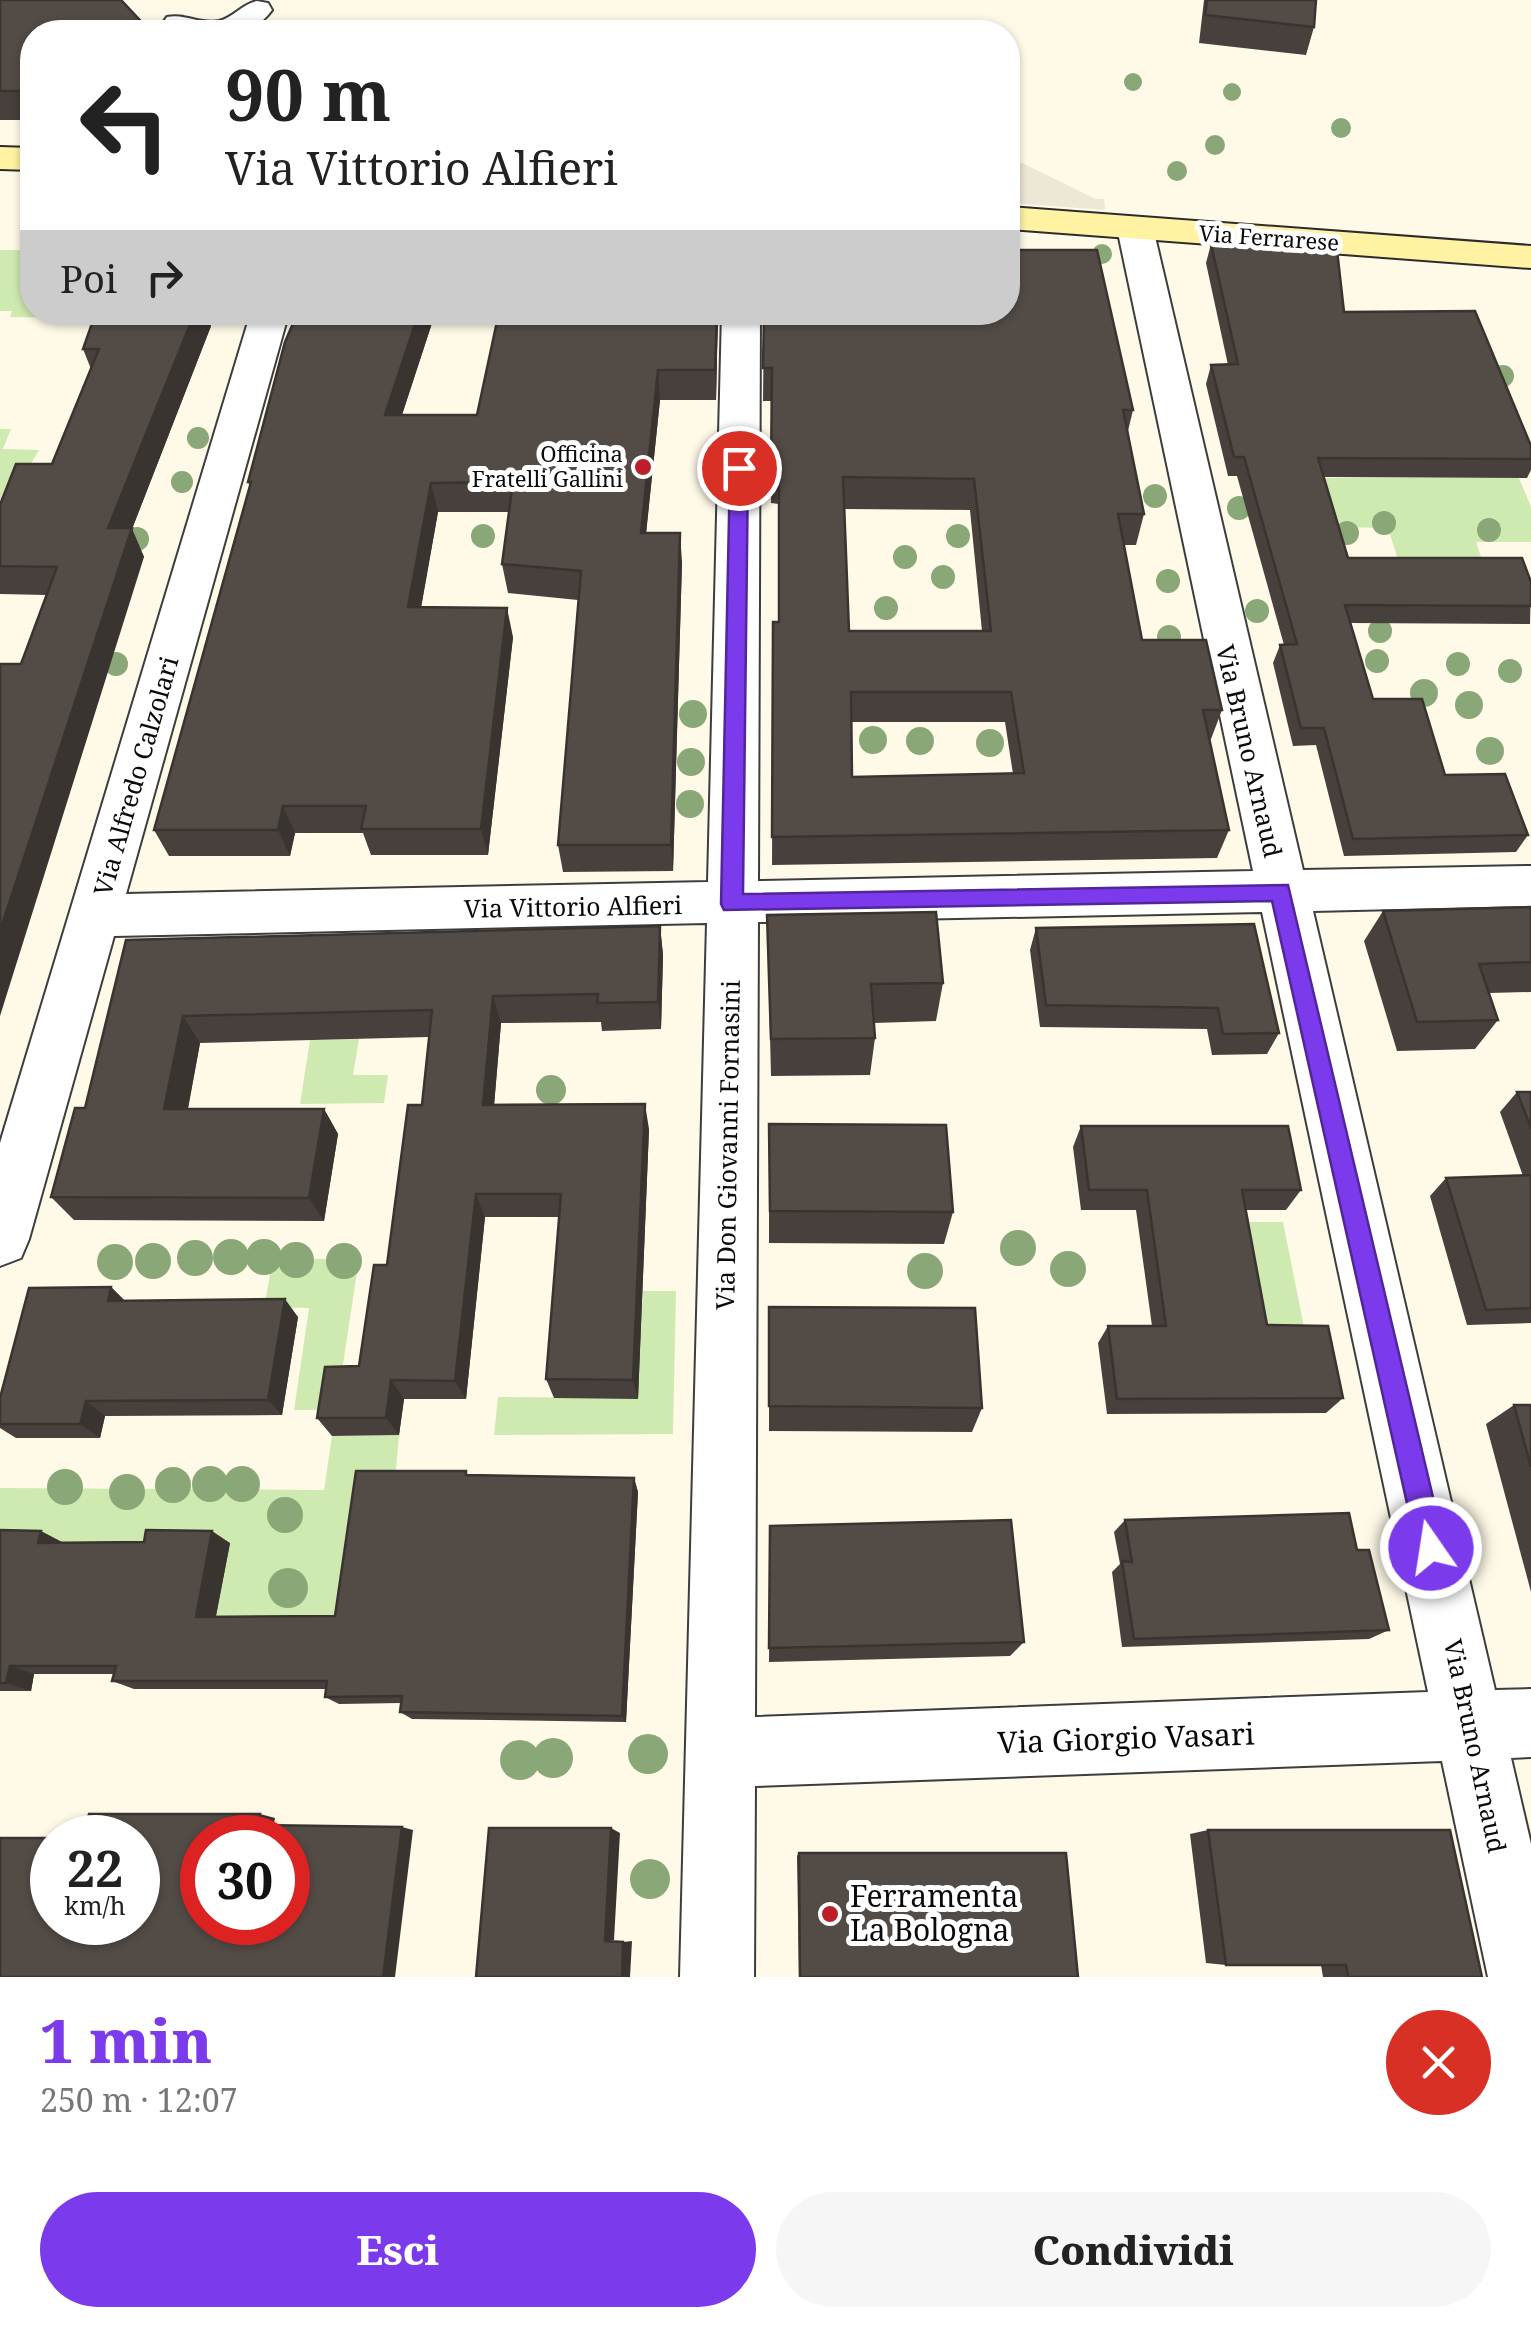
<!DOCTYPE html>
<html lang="it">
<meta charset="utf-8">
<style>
body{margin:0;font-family:"Noto Serif",serif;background:#f6f6f6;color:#222;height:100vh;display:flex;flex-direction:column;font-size:38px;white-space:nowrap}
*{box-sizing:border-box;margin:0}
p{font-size:32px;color:#767676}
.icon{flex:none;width:55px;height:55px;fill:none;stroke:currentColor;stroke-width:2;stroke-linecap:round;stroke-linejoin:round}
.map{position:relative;height:1977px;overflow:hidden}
.sheet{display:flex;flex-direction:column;background:#fff;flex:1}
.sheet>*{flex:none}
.banner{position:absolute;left:20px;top:20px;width:1000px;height:305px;border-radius:40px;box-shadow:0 2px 8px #0004;background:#fff;color:#222;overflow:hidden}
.speed{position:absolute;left:30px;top:1815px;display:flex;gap:20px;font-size:50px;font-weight:700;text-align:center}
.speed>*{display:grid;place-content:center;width:130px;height:130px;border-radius:50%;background:#fff;box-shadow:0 2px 8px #0004;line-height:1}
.speed small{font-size:25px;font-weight:400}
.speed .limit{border:15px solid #d22;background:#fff;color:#111}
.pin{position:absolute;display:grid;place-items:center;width:85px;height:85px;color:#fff;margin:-42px;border:5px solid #fff;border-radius:50%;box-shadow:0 2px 10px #0007}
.me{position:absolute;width:110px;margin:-55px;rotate:347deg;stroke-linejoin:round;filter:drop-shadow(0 0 8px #0008)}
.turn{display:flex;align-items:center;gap:35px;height:210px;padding:0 40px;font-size:45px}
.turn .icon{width:130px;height:130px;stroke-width:2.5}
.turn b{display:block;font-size:70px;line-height:85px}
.then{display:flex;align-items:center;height:95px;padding:0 40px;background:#0003;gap:20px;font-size:38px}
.round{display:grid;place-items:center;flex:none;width:105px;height:105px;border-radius:52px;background:#f6f6f6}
.headline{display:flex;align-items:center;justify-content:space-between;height:170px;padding:0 40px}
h1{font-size:60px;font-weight:800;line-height:75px;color:#7c3aed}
.primary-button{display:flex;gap:20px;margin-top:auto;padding:20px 40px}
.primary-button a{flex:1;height:115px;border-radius:60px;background:#7c3aed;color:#fff;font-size:40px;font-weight:800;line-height:115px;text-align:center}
.primary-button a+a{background:#f6f6f6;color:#222}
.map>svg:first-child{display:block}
</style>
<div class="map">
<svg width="1531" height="1977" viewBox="0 0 1531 1977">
<rect width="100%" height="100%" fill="#fffae8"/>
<path fill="#cfeab1" d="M0,250H32V312L149,313L156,319L10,317L12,311H0Z
M0,429H11L3,449L39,450L0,515Z
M1324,478H1519L1531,507V542H1476L1483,563H1399L1388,528L1339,527Z
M359,1039L353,1075H388L384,1103L300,1104L310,1040Z
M1244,1222H1283L1304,1327H1263Z
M273,1259H359L336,1410H294L309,1308L264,1307Z
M643,1291H676L673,1434L494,1435L498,1397L637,1398Z
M399,1435L394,1493L349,1625L214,1626L229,1543L0,1542V1488L324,1490L332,1436Z"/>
<path fill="#ede7d8" d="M1014,163H1022L1096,199H1104L1105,210L1008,203V168Z"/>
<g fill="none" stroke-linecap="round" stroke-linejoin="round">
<defs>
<path id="minor" d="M257,1L268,3L272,10C250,42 207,32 171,32L162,24L167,17C185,13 200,25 219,21C234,17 242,4 257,1Z
M1135,217L1148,220L1153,228L1303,870L1531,866V906L1313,911L1495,1690L1531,1689V1757L1511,1758L1531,1844V1977H1488L1442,1761L755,1786L754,1977H680L707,923L114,936L29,1239L21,1258L0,1266V1143L251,312H289L126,894L708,882L722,312H760L758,881L1253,871L1117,228L1122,220ZM1262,912L1428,1692L755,1717L758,922Z"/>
<path id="secondary" d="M0,147L32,148V170L0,169Z
M1008,207L1531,246V268L1008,229Z"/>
</defs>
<use href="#minor" stroke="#3d3d3d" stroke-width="4"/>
<use href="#secondary" stroke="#2c2c2c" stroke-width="4"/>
<use href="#minor" fill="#fff" fill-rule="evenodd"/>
<use href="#secondary" fill="#fff3a3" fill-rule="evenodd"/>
</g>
<g fill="#8aa777">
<circle cx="1133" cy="82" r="9"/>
<circle cx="1232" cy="92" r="9"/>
<circle cx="1341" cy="128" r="10"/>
<circle cx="1215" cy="145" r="10"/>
<circle cx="1177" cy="171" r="10"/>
<circle cx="1102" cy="254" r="10"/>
<circle cx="1503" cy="376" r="11"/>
<circle cx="198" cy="438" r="11"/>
<circle cx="182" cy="482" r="11"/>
<circle cx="1155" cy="496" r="12"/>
<circle cx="1239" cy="508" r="12"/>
<circle cx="1384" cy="523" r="12"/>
<circle cx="1489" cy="530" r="12"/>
<circle cx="1347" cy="533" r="12"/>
<circle cx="483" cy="536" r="12"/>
<circle cx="958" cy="536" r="12"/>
<circle cx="137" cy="539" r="12"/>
<circle cx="905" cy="557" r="12"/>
<circle cx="943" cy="577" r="12"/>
<circle cx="1168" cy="581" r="12"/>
<circle cx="886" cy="608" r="12"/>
<circle cx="1257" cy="611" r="12"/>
<circle cx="1380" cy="631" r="12"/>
<circle cx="1169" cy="637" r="12"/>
<circle cx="1377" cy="661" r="12"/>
<circle cx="116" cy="664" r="12"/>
<circle cx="1458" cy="664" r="12"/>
<circle cx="1510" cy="671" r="12"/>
<circle cx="1424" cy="693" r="14"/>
<circle cx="1469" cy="705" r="14"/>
<circle cx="693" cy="714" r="14"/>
<circle cx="873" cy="740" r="14"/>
<circle cx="920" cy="741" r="14"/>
<circle cx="990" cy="743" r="14"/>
<circle cx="1490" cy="751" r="14"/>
<circle cx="691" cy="762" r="14"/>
<circle cx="690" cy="804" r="14"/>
<circle cx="551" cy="1090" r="15"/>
<circle cx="1018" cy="1248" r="18"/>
<circle cx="231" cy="1257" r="18"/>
<circle cx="264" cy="1257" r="18"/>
<circle cx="195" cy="1258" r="18"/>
<circle cx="296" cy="1260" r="18"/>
<circle cx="153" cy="1261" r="18"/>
<circle cx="344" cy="1261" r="18"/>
<circle cx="115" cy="1262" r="18"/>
<circle cx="1068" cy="1269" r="18"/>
<circle cx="925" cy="1271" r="18"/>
<circle cx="210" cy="1484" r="18"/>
<circle cx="242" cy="1484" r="18"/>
<circle cx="173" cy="1485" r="18"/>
<circle cx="65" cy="1487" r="18"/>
<circle cx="127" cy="1492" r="18"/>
<circle cx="285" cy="1515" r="18"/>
<circle cx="288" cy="1588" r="20"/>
<circle cx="648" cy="1754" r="20"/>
<circle cx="553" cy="1758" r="20"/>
<circle cx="520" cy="1760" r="20"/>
<circle cx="650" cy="1879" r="20"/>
</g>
<path fill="#47403c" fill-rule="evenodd" d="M0,0L32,32V120H0Z
M1204,0H1316L1314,27L1306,55L1199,43Z
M1211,244L1344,312L1531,446V470L1527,478L1323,477L1348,558L1531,582L1530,624L1350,623L1373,699L1445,775L1528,835L1516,852L1344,856L1316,745L1293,746L1273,663L1280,645H1284L1237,476H1228L1206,384L1211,365H1228L1206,263Z
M1008,250L1133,410L1128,431L1144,514L1136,545H1124L1142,640L1222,710L1211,739H1209L1229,830L1217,858L772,865L773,622H779V504L771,503L772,401H763L764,312ZM844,509L970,510L982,631H849ZM851,722H1005L1013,774L852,777Z
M298,312H718L716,400H660L646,533L682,562L673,871L563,872L558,845L578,600L508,593L502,564L509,512H438L421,607L513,637L488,855H371L363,833H295L290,856H169L154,830L250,487L248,482ZM433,320L497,321L477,415H402Z
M211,326L132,529L144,557L21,664L47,595L0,594V505L52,464L91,369L83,349Z
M1531,907V992L1489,993L1498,1020L1475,1049L1397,1051L1364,941L1383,911Z
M767,915L943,983L936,1021L874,1023L875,1038L870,1075L771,1076Z
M660,926L663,955L661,1029L602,1031L601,1022L501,1023L494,1105L649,1129L638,1399L554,1398L546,1379L559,1217H485L466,1399H404L399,1435L332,1436L317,1418L359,1366L387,1265L422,1105L429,1037L200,1043L188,1109H324L338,1134L324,1221L74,1220L51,1197L85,1108L126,940Z
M1036,928L1279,1033L1267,1054L1212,1055L1207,1029L1040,1027L1030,950Z
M1517,1092H1531V1323L1467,1325L1430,1196L1446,1178L1523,1176L1500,1112Z
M769,1124L953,1212L944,1244L769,1243Z
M1081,1126L1301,1190L1286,1210H1246L1267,1325L1343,1398L1326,1413L1107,1414L1098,1343L1108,1326H1152L1136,1210H1081L1073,1147Z
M111,1287L125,1301L298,1317L282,1415L105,1416L100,1438H16L0,1428V1398Z
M769,1307L982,1408L972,1432L769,1431Z
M1514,1405H1531V1592L1486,1424Z
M469,1475L634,1478L638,1492L626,1722L412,1719L400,1712L401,1703L339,1704L325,1697L326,1689H134L112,1681L114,1674H34L31,1691H0V1530L64,1543H230L216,1616H335Z
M1125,1520L1357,1550L1389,1630L1369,1639L1122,1647L1112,1572L1120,1564L1114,1532Z
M770,1526L1024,1642L1010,1656L769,1662Z
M1208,1830L1482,1977H1323L1321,1965H1226L1206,1963L1190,1834Z
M799,1853L1078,1977H799L797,1856Z"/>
<path fill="#3a3431" d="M195,312H207L211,326L132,529L144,557L0,1016V931L108,528Z
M419,312H432L433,320L392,445L385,415Z
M717,312H718L716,400L715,370Z
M658,370L660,400L643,563L641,533Z
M431,483L438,512L416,636L408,607Z
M680,533L682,562L673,871L671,845Z
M507,608L513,637L488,855L481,829Z
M283,806L295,833L290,856L278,830Z
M660,926L663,955L661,1029L658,1002Z
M493,996L501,1023L492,1130L483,1105Z
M183,1016L200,1043L183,1134L164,1109Z
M645,1104L649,1129L638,1399L633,1380Z
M324,1109L338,1134L324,1221L309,1198Z
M476,1194L485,1217L466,1399L455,1381Z
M111,1287L129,1305L108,1301Z
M285,1299L298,1317L282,1415L268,1400Z
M391,1380L404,1399L399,1435L386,1418Z
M86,1401L105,1416L100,1438L80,1424Z
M634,1478L638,1492L626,1722L622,1716Z
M41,1531L64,1543H38Z
M212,1531L230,1543L214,1626L196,1617Z
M10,1666L34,1674L31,1691L6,1683Z
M260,1814L275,1818L273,1828L258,1825Z
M402,1827L413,1830L395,1977H383Z
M611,1828L620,1833L614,1940L605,1941Z
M632,1941L630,1977H622L623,1942Z"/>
<path fill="#534b46" stroke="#3a3431" stroke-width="2.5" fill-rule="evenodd" d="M0,0H121L151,32H32V91H0Z
M1207,0H1316L1314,27L1205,15Z
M1211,244L1337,250L1344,312L1475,311L1531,446V459L1318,458L1348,558H1522L1531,582V606L1345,605L1373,699H1422L1445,775L1505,774L1528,835L1353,839L1324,728H1301L1280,645L1297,644L1244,457H1234L1211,365L1238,364Z
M1008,247V250H1097L1133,410H1123L1144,514H1118L1142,640H1206L1222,710H1203L1229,830L772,837L773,622H779V472H771L772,368H763L764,312H1008ZM843,477L974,479L991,631H849ZM851,692H1011L1024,773L852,777Z
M96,312H195L108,528H132L0,931V664H21L57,567L0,566V505L16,464H52L99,349H83Z
M298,312H419L385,415H477L499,312H717L715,370H658L641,533H680L671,845H558L581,571L502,564L513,482L431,483L408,607L507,608L481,829H361L366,806H283L278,830H154L251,482H248L285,342Z
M1531,907V962L1479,964L1498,1020L1417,1022L1383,911Z
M936,912L943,983L871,984L875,1038L771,1039L767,915Z
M1254,924L1279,1033L1223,1034L1218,1008L1046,1005L1036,928Z
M660,926L658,1002L597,1003L598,994L493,996L483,1105L645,1104L633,1380L546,1379L561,1194H476L455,1381L391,1380L386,1418H317L325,1367L359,1366L374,1265H387L408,1105H422L432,1010L183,1016L164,1109H324L309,1198L51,1197L75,1108H85L126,940Z
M1517,1092H1531V1128Z
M769,1124L946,1125L953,1212L770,1211Z
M1081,1126H1288L1301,1190H1242L1267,1325L1328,1326L1343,1398L1117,1399L1108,1326H1166L1147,1190H1089Z
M1531,1175V1308L1486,1310L1446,1178Z
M111,1287L108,1301L285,1299L268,1400L86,1401L80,1424H0V1398L29,1288Z
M769,1307L975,1308L982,1408L769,1406Z
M1514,1405H1531V1467Z
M356,1471H466V1475L634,1478L622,1716L400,1712L402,1696L325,1697L327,1681H112L116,1666H10L6,1683H0V1530L41,1531L38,1543L144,1542L146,1530L212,1531L196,1617L335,1616Z
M1349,1513L1357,1550H1369L1389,1630L1134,1639L1122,1561L1132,1562L1125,1520Z
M1011,1520L1024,1642L769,1648L770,1526Z
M89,1814H260L258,1825L402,1827L383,1977H0V1838H52V1922H138V1838H84ZM202,1838H288V1922H202Z
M489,1828H611L605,1941L623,1942L622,1977H476Z
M1208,1830H1450L1482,1977H1348L1346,1965H1226Z
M799,1853H1066L1078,1977H800Z"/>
<path fill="#7c3aed" stroke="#51269a" stroke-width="2.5" d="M739,463L748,468L743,894L1288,885L1445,1548L1441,1558L1431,1562L1421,1558L1417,1548L1272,901L724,910L721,904L730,468Z"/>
<g fill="#bd1f2a" stroke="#fff" stroke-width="4">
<circle cx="643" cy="467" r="10"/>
<circle cx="830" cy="1914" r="10"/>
</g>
<g text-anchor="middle" stroke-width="10" stroke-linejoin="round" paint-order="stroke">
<g font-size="22" fill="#0a0a0a" stroke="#fff">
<text transform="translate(1269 238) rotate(4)" y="8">Via Ferrarese</text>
</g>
<g font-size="22" fill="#0a0a0a" stroke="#fff" text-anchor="end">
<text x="623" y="462">Officina<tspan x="623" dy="25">Fratelli Gallini</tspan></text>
</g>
<g font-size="25" fill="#0a0a0a" stroke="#fff">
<text transform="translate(1249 751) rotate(77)" y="9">Via Bruno Arnaud</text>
<text transform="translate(136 776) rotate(-74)" y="9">Via Alfredo Calzolari</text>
<text transform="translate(573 907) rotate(-1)" y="9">Via Vittorio Alfieri</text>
<text transform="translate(728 1145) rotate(-89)" y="9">Via Don Giovanni Fornasini</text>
<text transform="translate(1475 1746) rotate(78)" y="9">Via Bruno Arnaud</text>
</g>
<g font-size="30" fill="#0a0a0a" stroke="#fff">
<text transform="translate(1126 1739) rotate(-2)" y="10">Via Giorgio Vasari</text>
</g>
<g font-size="30" fill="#0a0a0a" stroke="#fff" text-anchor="start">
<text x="850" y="1907">Ferramenta<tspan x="850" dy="34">La Bologna</tspan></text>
</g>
</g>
</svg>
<div class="speed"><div>22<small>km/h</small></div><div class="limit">30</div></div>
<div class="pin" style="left:739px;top:468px;background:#d93025"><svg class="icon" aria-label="arrive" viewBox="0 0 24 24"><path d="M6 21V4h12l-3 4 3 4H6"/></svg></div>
<svg class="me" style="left:1431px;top:1548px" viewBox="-20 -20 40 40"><circle r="17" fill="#7c3aed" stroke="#fff" stroke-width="3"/><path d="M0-11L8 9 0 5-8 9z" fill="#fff"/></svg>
<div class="banner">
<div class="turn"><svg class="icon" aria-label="left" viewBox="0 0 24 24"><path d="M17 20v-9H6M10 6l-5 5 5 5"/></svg><div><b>90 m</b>Via Vittorio Alfieri</div></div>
<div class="then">Poi<svg class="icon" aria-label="right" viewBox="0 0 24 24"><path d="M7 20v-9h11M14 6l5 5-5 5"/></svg></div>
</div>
</div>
<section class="sheet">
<div class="headline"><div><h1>1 min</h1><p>250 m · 12:07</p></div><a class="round" style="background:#d93025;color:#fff"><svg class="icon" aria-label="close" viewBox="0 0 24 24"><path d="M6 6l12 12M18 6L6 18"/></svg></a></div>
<div class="primary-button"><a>Esci</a><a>Condividi</a></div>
</section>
